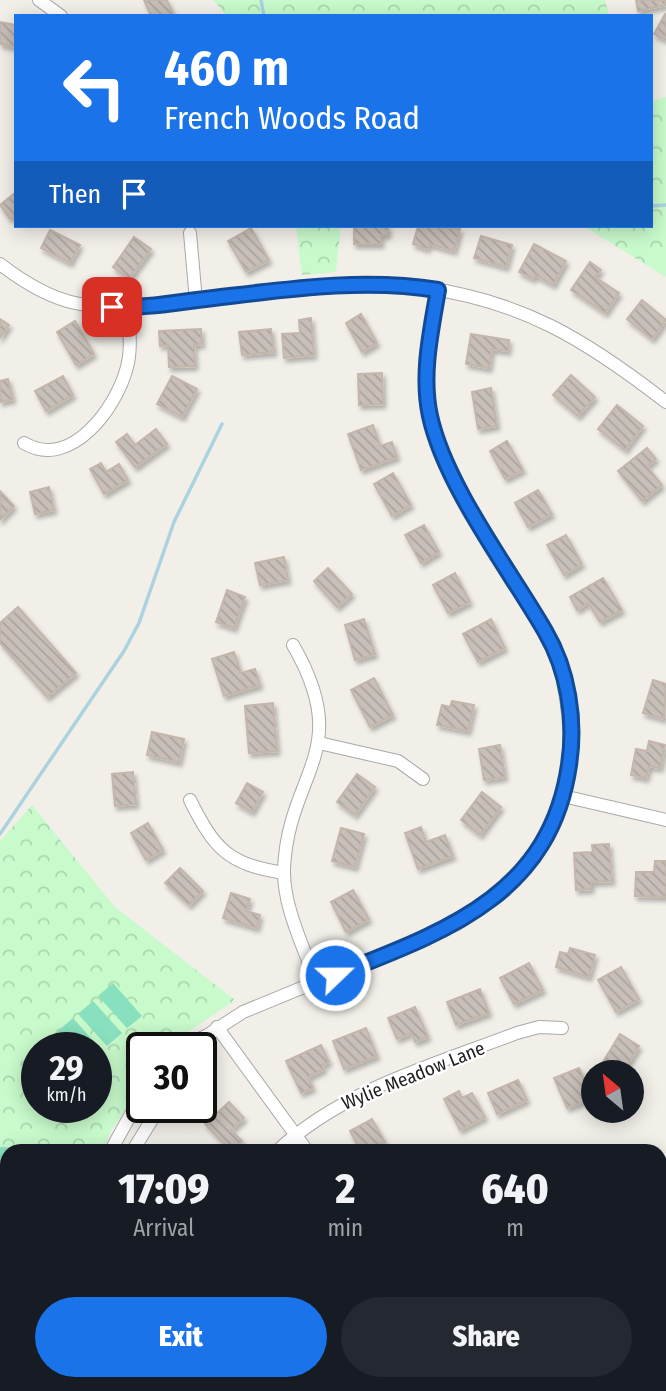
<!DOCTYPE html>
<style>
body{margin:0;font-family:"Fira Sans Condensed",sans-serif;background:#242831;color:#f1f3f6;height:100vh;display:flex;flex-direction:column;font-size:26px;white-space:nowrap}
*{box-sizing:border-box;margin:0}
p{font-size:23px;color:#9ea1a6}
.icon{flex:none;width:38px;height:38px;fill:none;stroke:currentColor;stroke-width:2;stroke-linecap:round;stroke-linejoin:round}
.map{position:relative;flex:1;overflow:hidden}
.details{position:absolute;left:0px;top:1144px;width:667px;height:247px;display:flex;flex-direction:column;background:#171b24;border-radius:21px 21px 0 0;box-shadow:0 4px 18px #0003}
.details>*{flex:none}
.top-card{position:absolute;left:14px;top:14px;width:639px;height:214px;border-radius:0px;box-shadow:0 4px 18px #0003;background:#1a73e8;color:#fff;overflow:hidden}
.needle{width:46px;rotate:331deg}
.buttons{position:absolute;left:581px;top:1060px;display:grid;gap:14px}
.buttons a{display:grid;place-items:center;width:63px;height:63px;border-radius:50%;background:#171b24;box-shadow:0 4px 18px #0003;font-size:35px}
.speed{position:absolute;left:21px;top:1032px;display:flex;gap:14px;font-size:35px;font-weight:700;text-align:center}
.speed>*{display:grid;place-content:center;width:91px;height:91px;border-radius:50%;background:#171b24;box-shadow:0 4px 18px #0003;line-height:1}
.speed small{font-size:18px;font-weight:400}
.speed .limit{border:4px solid #111;border-radius:10px;background:#fff;color:#111}
.pin{position:absolute;display:grid;place-items:center;width:60px;height:60px;color:#fff;margin:-30px;border-radius:14px;box-shadow:0 4px 10px #0006}
.me{position:absolute;width:77px;margin:-38px;rotate:68deg;stroke-linejoin:round;filter:drop-shadow(0 0 5px #0008)}
.turn{display:flex;align-items:center;gap:24px;height:147px;padding:0 35px;font-size:32px}
.turn .icon{width:91px;height:91px;stroke-width:2.5}
.turn b{display:block;font-size:49px;line-height:60px}
.then{display:flex;align-items:center;height:66px;padding:0 35px;background:#0003;gap:14px;font-size:26px}
.eta{display:flex;justify-content:space-evenly;align-items:center;height:119px;text-align:center}
.eta b{font-size:42px;font-weight:800;line-height:49px}
.primary-button{display:flex;gap:14px;margin-top:auto;padding:14px 35px}
.primary-button a{flex:1;height:80px;border-radius:42px;background:#1a73e8;color:#fff;font-size:28px;font-weight:800;line-height:80px;text-align:center}
.primary-button a+a{background:#242831;color:#f1f3f6}
.map>svg:first-child{display:block}
</style>
<div class="map">
<svg width="666" height="1391" viewBox="0 0 666 1391">
<defs>
<pattern id="park-crowns" width="20" height="18" patternUnits="userSpaceOnUse" patternTransform="scale(1.75)"><rect width="20" height="18" fill="#c8facc"/><path d="M2 6a3 3 0 1 1 6 0M12 15a3 3 0 1 1 6 0" fill="none" stroke="#acd6af"/></pattern>
<pattern id="water-rules" width="6" height="5" patternUnits="userSpaceOnUse" patternTransform="scale(1.75)"><rect width="6" height="5" fill="#aad3df"/><path d="M0 2.5h6" fill="none" stroke="#92b5bf"/></pattern>
<pattern id="building-back-hatch" width="6" height="6" patternUnits="userSpaceOnUse" patternTransform="scale(1.75)"><rect width="6" height="6" fill="#c7bfb8"/><path d="M-1 5l2 2M0 0l6 6M5-1l2 2" fill="none" stroke="#aba49e"/></pattern>
<filter id="shadow"><feDropShadow dx="2.5" dy="4" stdDeviation="2" flood-color="#0004"/></filter>
</defs>
<rect width="100%" height="100%" fill="#f2efe9"/>
<path fill="url(#park-crowns)" fill-rule="evenodd" d="M213,0H605L609,16H227Z
M666,97V277L583,226H651V101Z
M296,226H341L336,272L302,275Z
M32,805L115,907L235,1000L188,1032L172,1048H142V1083L110,1133L103,1151L7,1152V1308L0,1298V841ZM37,1048H96V1108H37Z
M41,1384H86L87,1391H39Z"/>
<path fill="#88e0be" d="M113,983L142,1016L127,1028L98,996Z
M93,1001L122,1033L107,1046L78,1014Z
M73,1018L102,1051L96,1055V1048H74L58,1031Z
M0,1147L18,1148V1151L7,1152V1235L0,1230Z"/>
<path fill="url(#water-rules)" d="M0,1321L7,1328V1384H30L29,1391H0Z"/>
<g fill="none" stroke-linecap="round" stroke-linejoin="round">
<path stroke="#aad3df" stroke-width="3.5" d="M261,0L264,16
M651,206L666,205
M0,834L124,651L139,623L174,522L222,424"/>
</g>
<path fill="url(#building-back-hatch)" stroke="#c4b6ab" stroke-width="2" filter="url(#shadow)" d="M144,0H167L174,16H151Z
M636,0H665L666,5L638,11Z
M665,14L666,15V40L654,34Z
M0,22L16,25V47L0,44Z
M16,192V214L10,219L0,205Z
M354,226H388V235H381V244H354Z
M418,226L460,229L454,251L429,244L427,249L413,244Z
M251,228L269,260L246,272L228,241Z
M50,230L80,245L70,263L41,248Z
M481,236L512,245L506,267L474,258Z
M134,237L151,249L129,279L113,267Z
M534,244L566,261L553,285L535,275L533,279L519,272Z
M590,262L601,270L595,277L619,293L605,313L571,290Z
M642,300L666,320L652,339L627,319Z
M361,314L377,343L362,352L346,323Z
M311,318L314,355L284,358L282,334L300,333L299,320Z
M0,319L9,325L0,338Z
M75,321L94,354L76,365L57,332Z
M201,329L202,344L194,345L195,366L169,367L168,345L160,346L159,331Z
M271,329L274,352L242,355L239,332Z
M471,334L509,340L508,351L492,349L489,368L466,364Z
M382,373L383,404L359,405L358,374Z
M571,375L595,397L578,416L553,395Z
M63,376L73,395L46,411L35,391Z
M172,376L197,389L182,417L157,404Z
M8,379L13,399L0,402V381Z
M491,388L497,426L478,429L472,392Z
M617,405L643,426L625,450L598,429Z
M373,425L380,446L392,442L397,457L361,470L348,434Z
M156,429L167,444L135,467L116,442L127,434L135,445Z
M507,441L523,470L505,479L490,451Z
M647,448L656,459L647,466L662,485L642,501L618,471Z
M101,463L106,472L119,464L128,480L104,494L90,469Z
M393,473L411,505L392,516L374,484Z
M49,487L54,510L35,514L30,492Z
M538,490L552,514L528,527L515,503Z
M0,491L14,506L0,520Z
M424,525L439,552L421,563L405,535Z
M566,535L582,564L564,575L547,545Z
M284,557L288,580L260,585L255,563Z
M328,568L352,594L337,607L314,581Z
M455,573L470,602L448,613L433,585Z
M603,578L622,610L600,622L588,603L577,610L570,597Z
M227,590L245,597L234,628L216,622Z
M18,607L76,673L47,697L0,643V623Z
M364,619L375,654L355,660L345,625Z
M491,619L505,648L478,662L463,634Z
M234,652L241,673L255,669L260,685L224,696L212,659Z
M374,678L393,715L370,727L351,690Z
M653,680L666,684L664,719L643,713Z
M452,701L474,705L468,731L437,725L442,705L450,707Z
M273,703L277,751L249,753L245,706Z
M152,732L184,739L179,762L147,755Z
M649,741L665,745L660,768L649,766L646,778L631,775L636,749L647,751Z
M500,745L505,777L484,780L479,749Z
M133,772L136,804L115,806L112,774Z
M357,774L375,787L355,815L337,802Z
M247,783L263,792L252,812L236,803Z
M482,792L501,807L480,835L461,820Z
M148,823L163,850L146,860L131,833Z
M421,827L426,842L445,835L453,856L418,869L405,833Z
M341,828L364,834L355,867L332,861Z
M609,844L612,881L591,882V889L576,890L574,853L593,852L592,845Z
M655,861H666V897L635,896L636,872H654Z
M180,868L203,891L189,905L165,883Z
M353,890L369,919L346,932L331,902Z
M231,893L250,899L246,911L260,915L257,928L223,918Z
M570,948L595,955L589,977L556,967L560,952L568,954Z
M529,963L543,990L514,1004L500,978Z
M621,967L639,999L616,1012L598,980Z
M480,989L489,1013L456,1025L447,1002Z
M415,1007L428,1037L415,1042L411,1033L397,1039L388,1018Z
M366,1028L377,1056L344,1069L333,1041Z
M620,1034L639,1046L622,1073L603,1062Z
M321,1045L329,1062L322,1065L324,1069L308,1077L313,1088L301,1093L286,1061Z
M579,1068L592,1098L567,1108L554,1078Z
M518,1080L527,1100L497,1114L488,1093Z
M459,1091L462,1098L472,1093L485,1117L460,1130L444,1099Z
M229,1102L244,1118L231,1130L242,1141L231,1151L205,1124Z
M372,1119L385,1142L380,1144L384,1152H361L350,1131Z
M666,1269V1293L660,1295V1272Z"/>
<g fill="none" stroke-linecap="round" stroke-linejoin="round">
<defs>
<path id="street" d="M39,0L61,16
M190,233L196,301
M0,264C22,281 47,297 75,303C116,312 156,305 197,300C269,292 346,277 419,287C522,300 586,340 666,402
M24,443C71,471 117,407 127,367C132,348 129,328 128,308
M293,645C355,752 288,772 284,869C283,907 304,947 316,982
M319,743L398,761L423,779
M563,796L666,820
M190,800C215,850 228,864 284,873
M217,1027L308,1152
M179,1048L206,1036L243,1012L457,924C561,861 589,771 557,656C522,581 440,486 429,406C423,368 432,328 438,290
M201,1059L206,1036
M110,1152L142,1094
M132,1152L159,1108
M276,1152C342,1090 433,1065 517,1033L539,1027L562,1028
M660,1232L666,1229
M95,1384L96,1391
M115,1391L116,1384"/>
</defs>
<use href="#street" stroke="#a9a9a9" stroke-width="14"/>
<use href="#street" stroke="#fff" stroke-width="12"/>
</g>
<g fill="none" stroke-linecap="round" stroke-linejoin="round">
<defs>
<path id="route" d="M112,307C141,308 169,304 197,300C276,291 358,277 438,290C431,331 421,375 430,416C445,485 509,569 545,631C568,670 576,720 569,765C550,896 444,932 335,975"/>
</defs>
<use href="#route" stroke="#114b97" stroke-width="18"/>
<use href="#route" stroke="#1a73e8" stroke-width="12"/>
</g>
<g text-anchor="middle" stroke-width="5" stroke-linejoin="round" paint-order="stroke">
<g font-size="19" fill="#222" stroke="#fff">
<text transform="translate(413 1075) rotate(-22)" y="7">Wylie Meadow Lane</text>
</g>
</g>
</svg>
<div class="buttons">
<a><svg class="needle" viewBox="-14 -14 28 28"><path d="M0-13l5 13h-10z" fill="#e53935"/><path d="M0 13l5-13h-10z" fill="#9ea1a6"/></svg></a>
</div>
<div class="speed"><div>29<small>km/h</small></div><div class="limit">30</div></div>
<div class="pin" style="left:112px;top:307px;background:#d93025"><svg class="icon" aria-label="arrive" viewBox="0 0 24 24"><path d="M6 21V4h12l-3 4 3 4H6"/></svg></div>
<svg class="me" style="left:335px;top:975px" viewBox="-20 -20 40 40"><circle r="17" fill="#1a73e8" stroke="#fff" stroke-width="3"/><path d="M0-11L8 9 0 5-8 9z" fill="#fff"/></svg>
<div class="top-card">
<div class="turn"><svg class="icon" aria-label="left" viewBox="0 0 24 24"><path d="M17 20v-9H6M10 6l-5 5 5 5"/></svg><div><b>460 m</b>French Woods Road</div></div>
<div class="then">Then<svg class="icon" aria-label="arrive" viewBox="0 0 24 24"><path d="M6 21V4h12l-3 4 3 4H6"/></svg></div>
</div>
<section class="details">
<div class="eta">
<div><b>17:09</b><p>Arrival</p></div>
<div><b>2</b><p>min</p></div>
<div><b>640</b><p>m</p></div>
</div>
<div class="primary-button"><a>Exit</a><a>Share</a></div>
</section>
</div>
